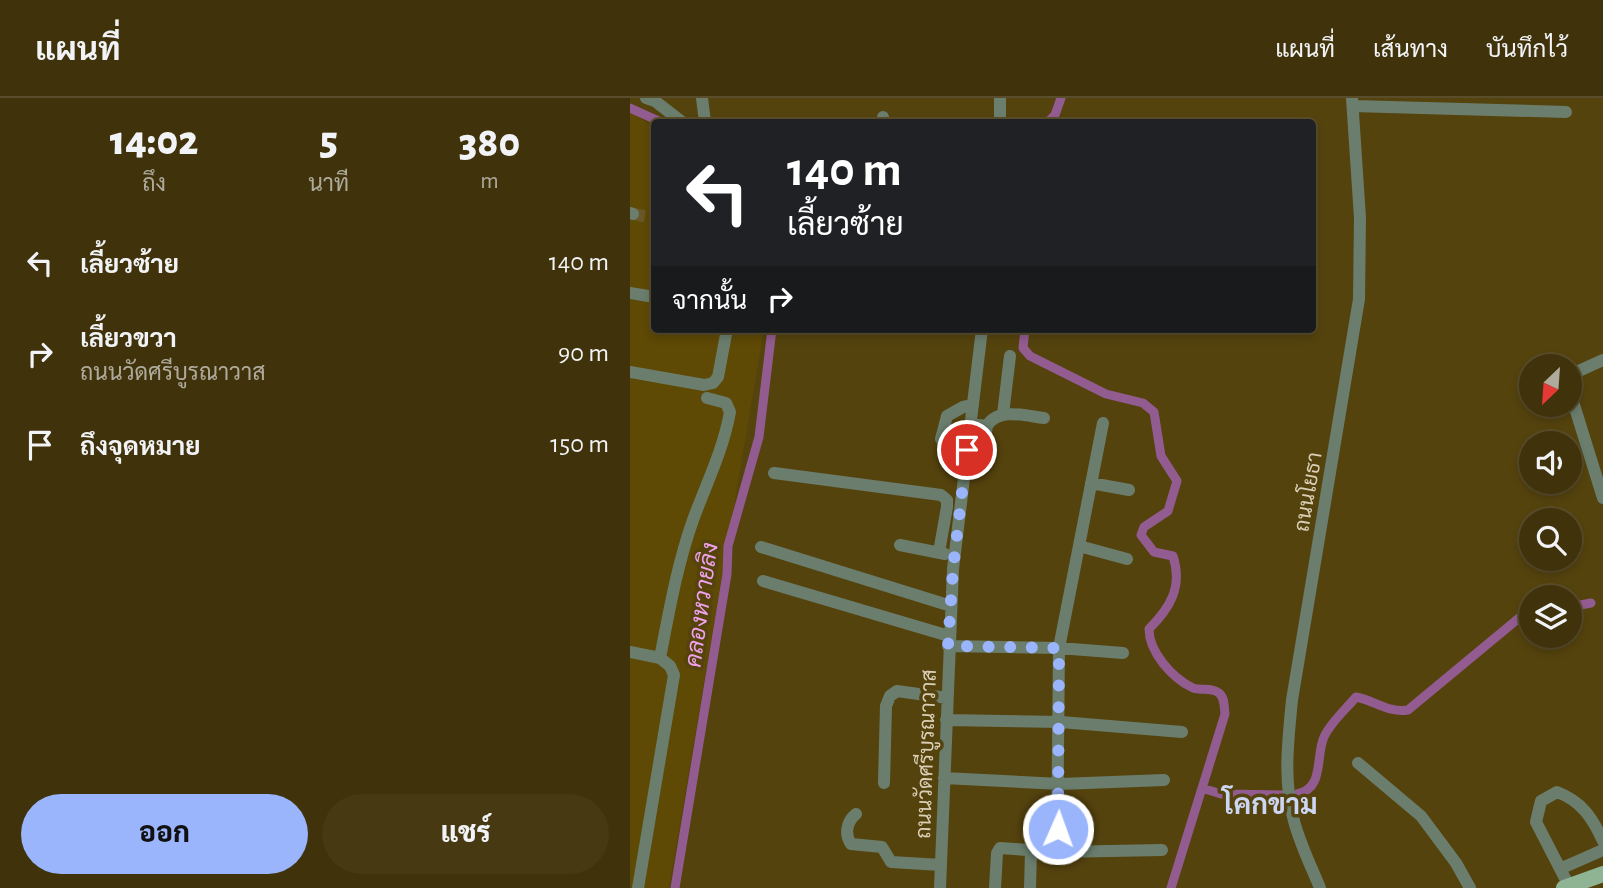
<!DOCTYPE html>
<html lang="th">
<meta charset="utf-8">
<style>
body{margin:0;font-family:"Alegreya Sans",Sarabun,sans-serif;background:#473a13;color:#f1f3f6;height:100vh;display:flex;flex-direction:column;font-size:26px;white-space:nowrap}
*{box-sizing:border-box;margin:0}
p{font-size:23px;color:#aeaa9c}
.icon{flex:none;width:38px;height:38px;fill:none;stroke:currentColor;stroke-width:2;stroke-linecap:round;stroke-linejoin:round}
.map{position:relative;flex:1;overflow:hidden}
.side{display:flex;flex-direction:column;background:#40320a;width:630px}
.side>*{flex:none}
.banner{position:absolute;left:21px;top:21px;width:665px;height:214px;border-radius:7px;box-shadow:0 4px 10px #0003,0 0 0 2px #594d2b;background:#202124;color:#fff;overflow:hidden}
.needle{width:46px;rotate:205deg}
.controls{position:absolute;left:889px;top:256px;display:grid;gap:14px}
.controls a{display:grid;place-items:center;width:63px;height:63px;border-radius:50%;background:#40320a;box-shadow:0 4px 10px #0003,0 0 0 2px #594d2b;font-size:35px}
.pin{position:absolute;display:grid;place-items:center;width:60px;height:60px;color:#fff;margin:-30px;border:4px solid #fff;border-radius:50%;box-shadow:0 2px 7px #0007}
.me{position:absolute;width:77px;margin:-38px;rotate:2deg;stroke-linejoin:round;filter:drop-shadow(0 0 5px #0008)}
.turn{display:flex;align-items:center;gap:24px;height:147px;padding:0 21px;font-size:32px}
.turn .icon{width:91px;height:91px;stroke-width:2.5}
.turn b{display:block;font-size:49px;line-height:60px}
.then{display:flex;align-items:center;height:66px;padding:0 21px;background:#0003;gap:14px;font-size:26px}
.eta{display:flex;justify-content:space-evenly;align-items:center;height:119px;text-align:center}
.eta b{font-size:42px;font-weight:800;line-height:49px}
.action{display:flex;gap:14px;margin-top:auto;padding:14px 21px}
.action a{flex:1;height:80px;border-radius:42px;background:#9bb5fd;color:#111;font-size:28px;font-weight:800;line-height:80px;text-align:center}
.action a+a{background:#473a13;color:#f1f3f6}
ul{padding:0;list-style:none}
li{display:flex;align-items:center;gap:21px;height:91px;padding:0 21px}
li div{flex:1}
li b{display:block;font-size:26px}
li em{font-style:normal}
header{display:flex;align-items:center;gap:42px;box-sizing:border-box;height:98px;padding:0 35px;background:#40320a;border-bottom:2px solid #594d2b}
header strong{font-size:33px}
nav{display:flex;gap:38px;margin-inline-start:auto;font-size:24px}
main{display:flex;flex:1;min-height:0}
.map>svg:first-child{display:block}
</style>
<header>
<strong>แผนที่</strong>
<nav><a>แผนที่</a><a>เส้นทาง</a><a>บันทึกไว้</a></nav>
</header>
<main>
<section class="side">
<div class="eta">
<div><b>14:02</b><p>ถึง</p></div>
<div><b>5</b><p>นาที</p></div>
<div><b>380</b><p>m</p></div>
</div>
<ul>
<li><svg class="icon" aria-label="left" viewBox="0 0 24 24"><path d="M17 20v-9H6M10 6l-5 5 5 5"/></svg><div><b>เลี้ยวซ้าย</b></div><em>140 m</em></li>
<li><svg class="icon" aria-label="right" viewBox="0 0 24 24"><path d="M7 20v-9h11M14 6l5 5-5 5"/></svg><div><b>เลี้ยวขวา</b><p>ถนนวัดศรีบูรณาวาส</p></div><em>90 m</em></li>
<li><svg class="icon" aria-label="arrive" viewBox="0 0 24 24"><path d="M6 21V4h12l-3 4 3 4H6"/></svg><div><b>ถึงจุดหมาย</b></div><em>150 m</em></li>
</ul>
<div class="action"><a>ออก</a><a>แชร์</a></div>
</section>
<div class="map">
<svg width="973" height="790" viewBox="0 0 973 790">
<rect width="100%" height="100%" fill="#55430e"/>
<path fill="#5e4905" d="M0,13L24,30V231H134L39,790H0Z"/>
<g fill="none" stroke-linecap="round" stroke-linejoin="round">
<path stroke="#935c90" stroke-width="9" d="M0,10L31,24
M418,24L425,17L431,0
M395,231L393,250L400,258L476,296L513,305L524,314L531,358L547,383L538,413L514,429L511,437L524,454L543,458C553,489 540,510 519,531C519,554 542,580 563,590C572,593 581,589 589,595C595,600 594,609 595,616L541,790
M940,509L961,505
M572,690L591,696L653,697
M667,696C695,690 685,659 694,639C700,625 716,611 726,599C746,603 758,615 778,612L889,520L901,517
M45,790L97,476L98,448L129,339L142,231"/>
<path stroke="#695827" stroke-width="12" stroke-dasharray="12 6" stroke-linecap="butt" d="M3,116L24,120"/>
<path stroke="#6b7e6e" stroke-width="12" d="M16,0L25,3L52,24
M72,0L75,24
M723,8L936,14
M253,19V24
M370,24V0
M0,115L3,116
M0,195L24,199
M0,274L74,287L83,285L88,279L97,231
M940,277L973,262
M940,294L973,400
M373,316L380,258
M340,326L357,328C368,309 396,318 414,320
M311,341L317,318L333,309L343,307
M351,366L357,328
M144,375L311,397L317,402V409L309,454
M461,385L499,392
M270,447L315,456
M449,448L497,461
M131,449L321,508
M133,483L319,538
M318,548L429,550L493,555
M0,554L30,560C39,514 47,467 63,422C76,386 93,353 100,314L96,305L77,300
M316,622L431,624L552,634
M728,665L791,718L826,765L840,790
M314,680L430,686L534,682
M254,685L256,608L260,598L267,593L317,600
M226,716C217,723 214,736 221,746L252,749L261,764L311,767
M427,754L429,550L473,325
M932,770L973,752
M939,788L906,724L911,703L927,694C951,703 962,719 973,743
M8,790L44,577L40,568L30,560
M310,790L323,471L352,231
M365,790L367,755L370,750L427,754L532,752
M400,790L401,753
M690,790C681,768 670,746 664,723C653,683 658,643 662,602L729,201L730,120L722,0"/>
<path stroke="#8fb494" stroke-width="16" d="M934,790L973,776"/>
</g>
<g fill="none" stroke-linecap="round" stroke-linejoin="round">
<path stroke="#9bb5fd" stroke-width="12" stroke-dasharray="0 21.6" d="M337,352L323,471L318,548L429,550L428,731"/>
</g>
<g text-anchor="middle" stroke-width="7" stroke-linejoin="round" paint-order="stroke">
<g font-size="21" fill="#dbd0b7" stroke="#55430e">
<text transform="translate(678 394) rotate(-80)" y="7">ถนนโยธา</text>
<text transform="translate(296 656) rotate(-88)" y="7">ถนนวัดศรีบูรณาวาส</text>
</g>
<g font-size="23" font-style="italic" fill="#f0a2ec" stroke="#55430e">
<text transform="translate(71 507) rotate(-82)" y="8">คลองหวายลิง</text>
</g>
<g font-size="28" font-weight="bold" fill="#ccd6f2" stroke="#55430e">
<text x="640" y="716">โคกขาม</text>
</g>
</g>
</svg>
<div class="controls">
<a><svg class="needle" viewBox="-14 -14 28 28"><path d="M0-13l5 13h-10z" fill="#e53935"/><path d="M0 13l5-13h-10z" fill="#aeaa9c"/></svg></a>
<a><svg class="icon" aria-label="sound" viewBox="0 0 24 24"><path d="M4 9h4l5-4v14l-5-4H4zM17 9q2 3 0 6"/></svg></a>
<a><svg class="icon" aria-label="search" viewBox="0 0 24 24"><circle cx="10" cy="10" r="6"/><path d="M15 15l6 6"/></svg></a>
<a><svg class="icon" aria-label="layers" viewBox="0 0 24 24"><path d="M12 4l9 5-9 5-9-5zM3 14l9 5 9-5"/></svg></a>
</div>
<div class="pin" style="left:337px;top:352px;background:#d93025"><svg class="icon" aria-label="arrive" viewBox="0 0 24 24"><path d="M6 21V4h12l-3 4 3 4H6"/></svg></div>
<svg class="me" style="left:428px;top:731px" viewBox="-20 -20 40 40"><circle r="17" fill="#9bb5fd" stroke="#fff" stroke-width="3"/><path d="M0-11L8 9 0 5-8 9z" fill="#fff"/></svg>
<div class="banner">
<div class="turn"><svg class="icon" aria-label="left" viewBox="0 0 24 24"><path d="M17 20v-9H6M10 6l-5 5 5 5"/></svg><div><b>140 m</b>เลี้ยวซ้าย</div></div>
<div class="then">จากนั้น<svg class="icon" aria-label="right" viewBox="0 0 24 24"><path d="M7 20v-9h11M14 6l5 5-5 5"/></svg></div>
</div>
</div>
</main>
